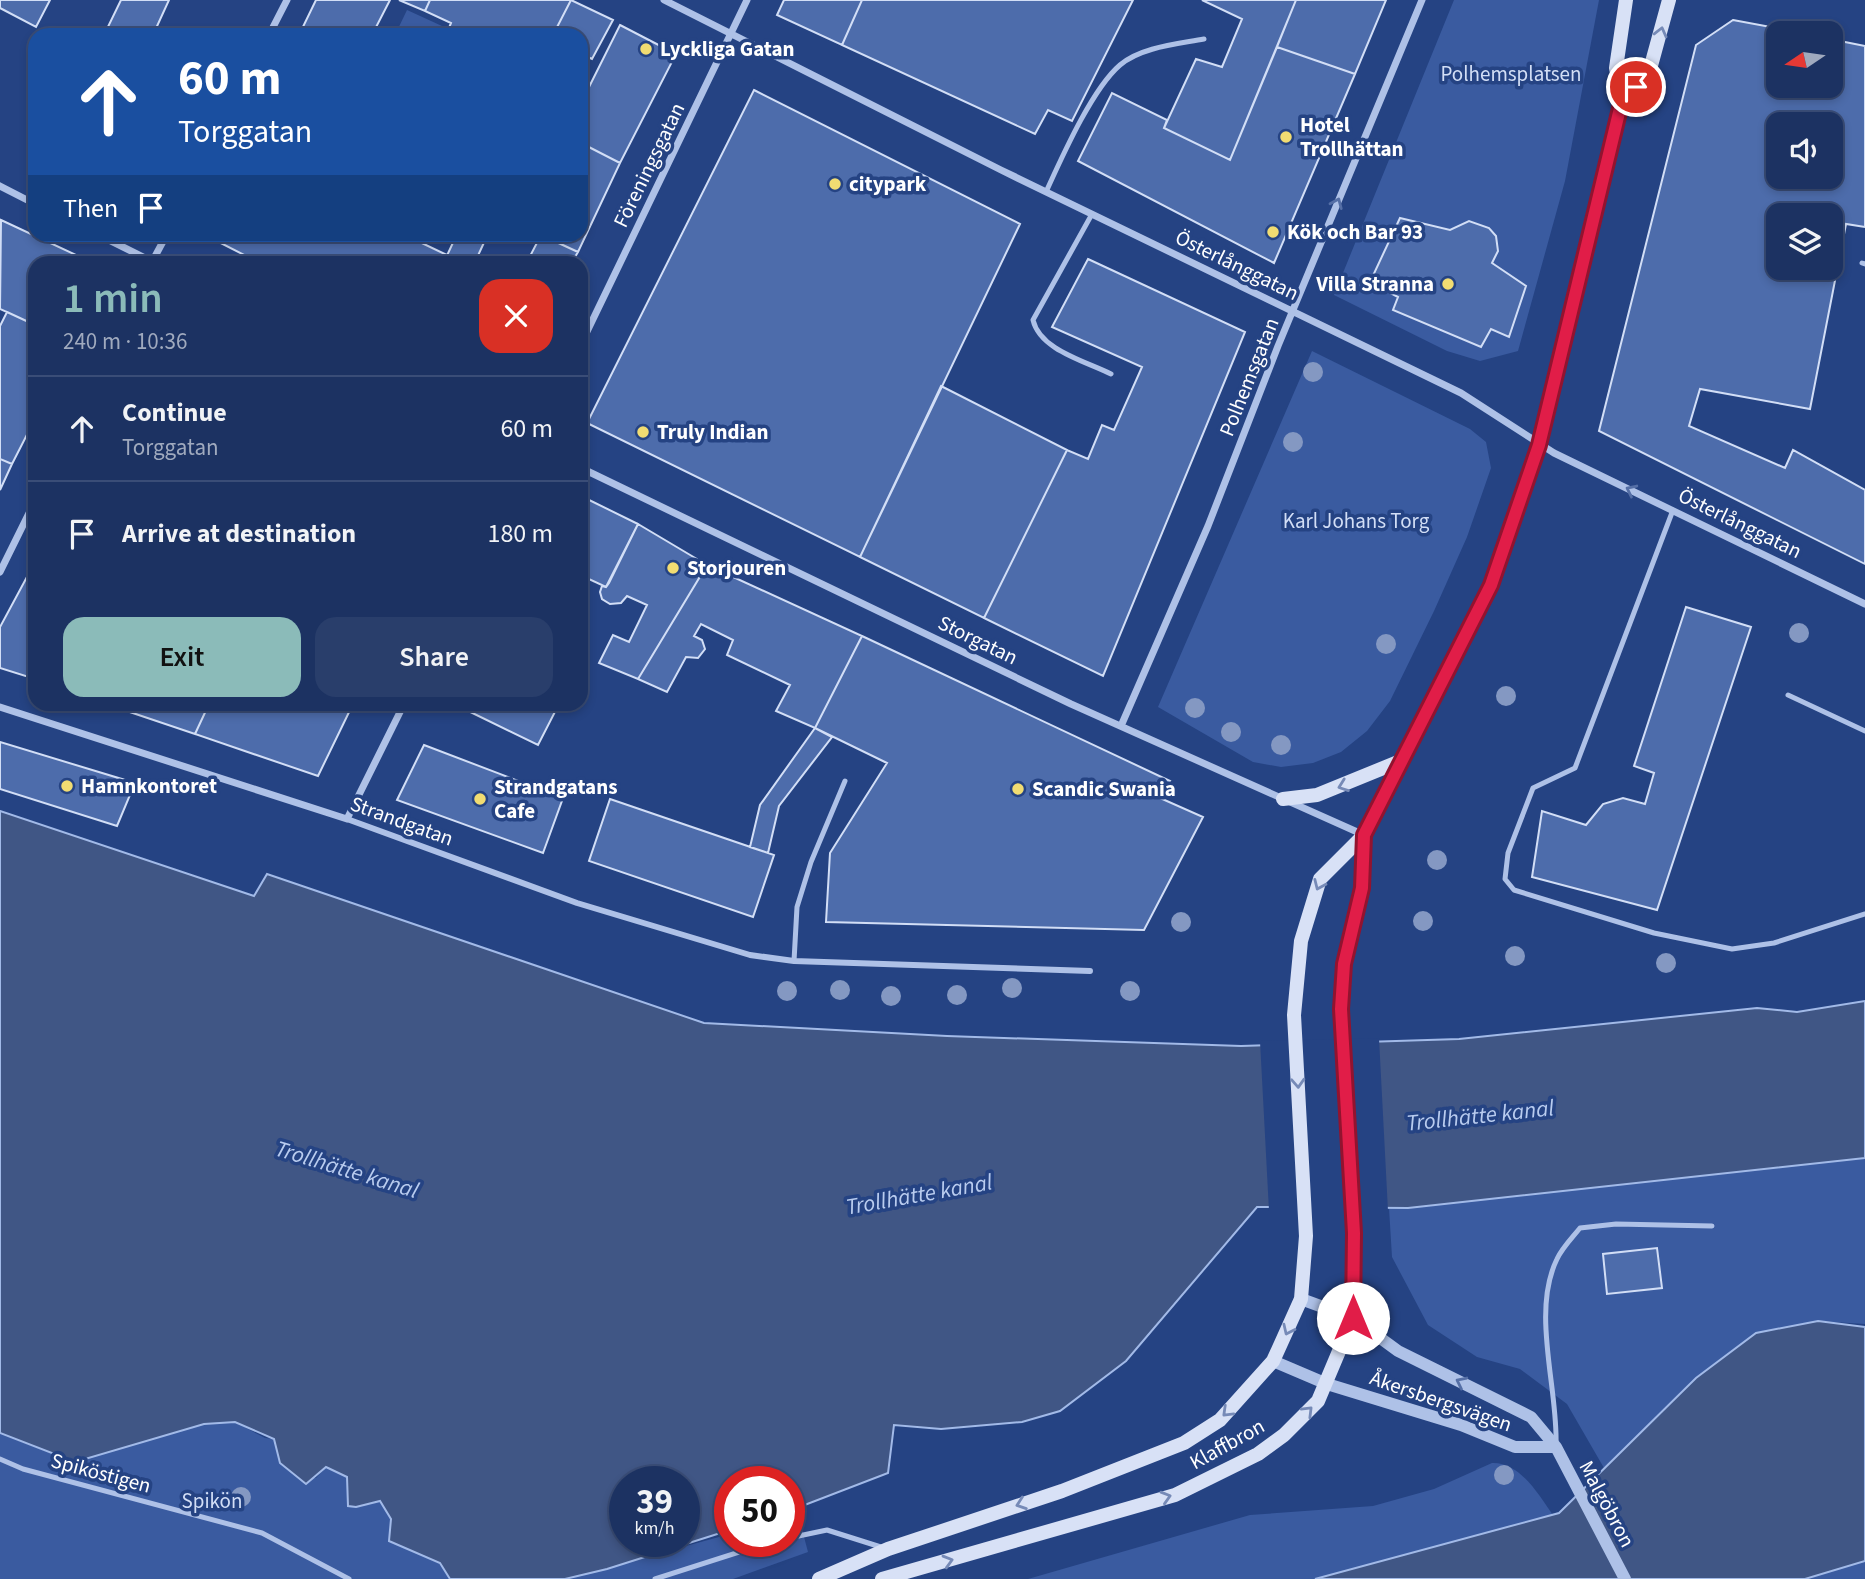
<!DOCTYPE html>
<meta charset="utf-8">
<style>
body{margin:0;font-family:"Source Sans 3",sans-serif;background:#293e6b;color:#f1f3f6;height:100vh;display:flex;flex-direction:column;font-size:26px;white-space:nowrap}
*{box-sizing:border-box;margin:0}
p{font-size:23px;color:#a0aabe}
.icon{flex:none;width:38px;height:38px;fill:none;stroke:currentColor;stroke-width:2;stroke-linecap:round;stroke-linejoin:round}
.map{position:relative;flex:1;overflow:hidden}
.panel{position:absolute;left:28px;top:256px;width:560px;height:455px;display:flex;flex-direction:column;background:#1c3262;border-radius:21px;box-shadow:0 4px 10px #0003,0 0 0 2px #3a4d77}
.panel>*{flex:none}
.hud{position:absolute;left:28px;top:28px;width:560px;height:214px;border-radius:21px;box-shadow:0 4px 10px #0003,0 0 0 2px #3a4d77;background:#1a4fa0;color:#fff;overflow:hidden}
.needle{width:46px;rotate:257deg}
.fabs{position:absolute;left:1766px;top:21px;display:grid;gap:14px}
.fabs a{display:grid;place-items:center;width:77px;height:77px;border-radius:14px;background:#1c3262;box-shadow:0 4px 10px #0003,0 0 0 2px #3a4d77;font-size:35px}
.speed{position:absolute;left:609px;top:1466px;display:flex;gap:14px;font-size:35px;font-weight:700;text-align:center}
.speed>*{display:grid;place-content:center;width:91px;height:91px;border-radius:50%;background:#1c3262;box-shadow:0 4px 10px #0003,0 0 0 2px #3a4d77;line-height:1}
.speed small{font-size:18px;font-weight:400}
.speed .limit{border:10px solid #d22;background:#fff;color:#111}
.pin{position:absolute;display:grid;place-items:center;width:60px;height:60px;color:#fff;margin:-30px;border:4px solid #fff;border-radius:50%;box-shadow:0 2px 7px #0007}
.me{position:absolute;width:77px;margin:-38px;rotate:0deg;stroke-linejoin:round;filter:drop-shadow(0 0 5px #0008)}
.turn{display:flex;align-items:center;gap:24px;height:147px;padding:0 35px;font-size:32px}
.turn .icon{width:91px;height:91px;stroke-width:2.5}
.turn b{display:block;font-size:49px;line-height:60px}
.then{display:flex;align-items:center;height:66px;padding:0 35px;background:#0003;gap:14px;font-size:26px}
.round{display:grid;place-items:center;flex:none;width:74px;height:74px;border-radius:21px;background:#293e6b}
.summary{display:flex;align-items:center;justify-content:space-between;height:119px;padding:0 35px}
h1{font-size:42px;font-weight:600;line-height:52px;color:#8bbbb9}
.primary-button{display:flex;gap:14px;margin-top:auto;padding:14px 35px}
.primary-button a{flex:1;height:80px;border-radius:21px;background:#8bbbb9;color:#111;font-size:28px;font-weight:600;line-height:80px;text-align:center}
.primary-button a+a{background:#293e6b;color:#f1f3f6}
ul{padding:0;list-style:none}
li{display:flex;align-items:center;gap:21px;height:105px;padding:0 35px;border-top:2px solid #3a4d77}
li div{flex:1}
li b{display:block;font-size:26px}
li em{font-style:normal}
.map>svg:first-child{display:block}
</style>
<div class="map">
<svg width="1865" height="1579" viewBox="0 0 1865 1579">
<rect width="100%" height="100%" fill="#254383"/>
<path fill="#3a5ba0" d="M1454,0H1599L1565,181L1518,351L1480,361L1447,351L1334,295Z
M407,10L442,26L438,35H395Z
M1312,351L1470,429L1486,442L1491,468L1467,537L1434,611L1390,701L1367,731L1341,752L1313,763L1281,767L1253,762L1158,707Z
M1865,1158V1324L1818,1321L1696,1378L1604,1468L1567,1404L1520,1369L1477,1357L1428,1325L1392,1257L1389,1208Z
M235,1422L265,1438L274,1439L280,1463L296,1475L316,1478L326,1467L348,1477L356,1507L380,1501L391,1519L389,1541L440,1563L450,1579H0V1434L75,1462L154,1436L204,1424Z
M1492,1463C1520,1462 1538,1494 1553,1515L1315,1579H1028L1250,1515L1373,1506L1434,1489Z
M798,1514L808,1552L733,1579H565L730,1534V1542H789V1516Z
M1865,1561V1579H1806Z"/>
<path fill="#405685" stroke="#a2bae8" stroke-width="2" fill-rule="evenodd" d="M0,811L254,896L267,874L704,1023L947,1036L1241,1046L1459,1039L1757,1008L1797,1012L1865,1001V1158L1408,1208L1257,1207L1126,1361L1060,1411L1022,1422L941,1429L894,1425L888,1473L789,1511V1482H730V1530L607,1569L565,1579H450L440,1563L389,1541L391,1519L380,1501L356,1507L348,1506L347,1477L326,1467L306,1484L280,1463L274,1439L235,1422L204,1424L75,1462L0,1433ZM625,1482H684V1542H625Z
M1818,1321L1865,1327V1561L1805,1579H1315L1559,1513L1696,1378L1756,1333Z"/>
<path fill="#254383" d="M1379,1038L1388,1211H1269L1260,1041Z"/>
<path fill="#4d6cab" stroke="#d2def6" stroke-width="2" fill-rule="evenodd" d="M0,0H50L36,27L0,8Z
M121,0H169L153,35H104Z
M316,0H390L372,35H299Z
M399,0H430L425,11Z
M430,0H571L553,35H446L451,23L425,11Z
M571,0L613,20L592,59L581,54V35H553Z
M784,0H862L842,45L777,15Z
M862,0H1133L1072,121L1048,110L1035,134L842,45Z
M1202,0H1296L1230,160L1164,128L1196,59L1222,67L1242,19Z
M1296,0H1386L1355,74L1277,47Z
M1733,20L1802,33H1778V86H1830V39L1865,46V227L1846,224L1810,409L1700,389L1689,426L1785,468L1793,450L1865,490V564L1599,431L1696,45ZM1778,124H1830V177H1778ZM1778,215H1830V268H1778Z
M620,25L676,54L620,163L581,143V103Z
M1277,47L1355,74L1274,263L1078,161L1112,93L1167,120L1164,128L1230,160Z
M754,90L1020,224L860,557L587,423Z
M581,143L620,163L578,252L539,234H581Z
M1400,218L1450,230L1469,221L1489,228L1496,236L1498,251L1492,263L1526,286L1509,337L1491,329L1481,347L1393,310L1398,297L1370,282Z
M1,220L91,262H35V325L0,309Z
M203,234H403L447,255L444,262H258Z
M457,234H488L475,262H444Z
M541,235L578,252L572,262H527Z
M1088,259L1245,332L1103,676L984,618L1067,450L1088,459L1102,425L1114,430L1142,367L1052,327Z
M7,312L35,325V419L12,464L0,459V326Z
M941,386L1067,450L984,618L860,557Z
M0,459L12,464L0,490Z
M581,496L638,524L606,587L589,579L581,594Z
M638,524L707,565L638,679L599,663L613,635L629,642L647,605L627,596L621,603L610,604L602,599L600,592L602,586L606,587L609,583Z
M35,562V679L0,668V627Z
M707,565L862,636L815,728L776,711L790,685L727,655L733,640L701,624L694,636L702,640L705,649L698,658L686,657L667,692L638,679Z
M1686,607L1751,627L1657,910L1532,877L1542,811L1586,825L1603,804L1623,798L1645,804L1654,773L1634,766Z
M862,636L1170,781L1160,798L1203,817L1144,930L826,922L830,853L887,763L815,728Z
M106,704H209L195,734Z
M209,704H353L318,776L195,734Z
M454,704H559L538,745Z
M815,728L832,737L779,806L768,853L750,847L760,805Z
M0,742L135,783L117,826L0,789Z
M424,745L563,798L543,853L397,800Z
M610,799L774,855L753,917L589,861Z
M1657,1248L1662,1288L1607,1294L1603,1254Z"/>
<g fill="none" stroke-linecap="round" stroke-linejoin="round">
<path stroke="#aec1e7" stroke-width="5" d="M1046,192C1062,157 1092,89 1120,65C1141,47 1178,44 1204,39
M1092,214L1033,320C1040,350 1085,361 1111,374
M1862,263L1865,264
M1673,510L1575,768L1533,788L1508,853L1505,879L1514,890L1654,933L1732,949L1774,943L1865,914
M1788,695L1865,731
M794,961L797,907L811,862L845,781
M1556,1444C1558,1388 1531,1312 1557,1259C1562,1248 1572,1238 1580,1228L1616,1224L1712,1226
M0,1459L23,1469L262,1533L349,1579
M789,1538L827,1530L884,1548
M655,1579L771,1542"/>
<path stroke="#aec1e7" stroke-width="6" d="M347,819L577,903L750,955L794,961L1090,971"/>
<path stroke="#aec1e7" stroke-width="7" d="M664,0L1001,170L1461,393L1554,453L1865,604
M269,35L287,0
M0,186L35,204
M97,234L153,262
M152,262L167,234
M581,344L747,0
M581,468L1071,704L1364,835
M0,572L35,501
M0,707L347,819L404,704
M1121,726L1208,526L1278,346L1422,0"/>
<path stroke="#aec1e7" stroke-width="12" d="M1301,1299L1353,1318L1398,1351L1531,1417L1556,1447L1625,1579
M1273,1361L1327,1384L1461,1425L1515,1447H1556"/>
<path stroke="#d8e1f6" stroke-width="14" d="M1622,100L1649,73L1669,0
M1283,799L1317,795L1398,762
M819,1579L888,1549L1062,1491L1184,1443L1220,1420L1273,1361L1301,1299L1306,1236L1294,1015L1301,941L1320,879L1364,835L1491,585L1539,445L1622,100L1616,68L1626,0
M882,1579L1175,1495L1258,1454L1284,1435L1318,1401L1353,1318L1354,1233L1341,1009L1344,964L1362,888L1364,835"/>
</g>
<g fill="#8498c2">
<circle cx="1313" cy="372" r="10"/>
<circle cx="1293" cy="442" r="10"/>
<circle cx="1799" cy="633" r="10"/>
<circle cx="1386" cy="644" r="10"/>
<circle cx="1506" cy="696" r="10"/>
<circle cx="1195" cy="708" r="10"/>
<circle cx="1231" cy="732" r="10"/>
<circle cx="1281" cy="745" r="10"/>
<circle cx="1437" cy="860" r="10"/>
<circle cx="1423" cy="921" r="10"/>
<circle cx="1181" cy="922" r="10"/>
<circle cx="1515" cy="956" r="10"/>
<circle cx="1666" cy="963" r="10"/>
<circle cx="1012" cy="988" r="10"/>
<circle cx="840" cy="990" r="10"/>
<circle cx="787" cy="991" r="10"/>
<circle cx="1130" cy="991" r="10"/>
<circle cx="957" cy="995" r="10"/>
<circle cx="891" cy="996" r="10"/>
<circle cx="1504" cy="1475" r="10"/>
<circle cx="241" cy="1497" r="10"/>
</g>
<defs><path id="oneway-chevron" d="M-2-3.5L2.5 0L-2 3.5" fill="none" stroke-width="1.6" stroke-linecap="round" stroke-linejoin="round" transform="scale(1.75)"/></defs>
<g stroke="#768ab7">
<use href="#oneway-chevron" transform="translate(1661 32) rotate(-76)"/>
<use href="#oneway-chevron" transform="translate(1343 786) rotate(160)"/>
<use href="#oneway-chevron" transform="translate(1319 885) rotate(114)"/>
<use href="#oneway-chevron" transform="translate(1298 1083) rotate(87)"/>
<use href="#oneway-chevron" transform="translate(1288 1330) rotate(115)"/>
<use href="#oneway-chevron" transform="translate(1308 1411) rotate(-45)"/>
<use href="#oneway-chevron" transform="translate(1227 1412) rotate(136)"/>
<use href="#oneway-chevron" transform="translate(1166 1497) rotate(-17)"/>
<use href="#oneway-chevron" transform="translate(1021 1504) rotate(161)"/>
<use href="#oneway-chevron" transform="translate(948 1561) rotate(-16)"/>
</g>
<g stroke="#556fa6">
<use href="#oneway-chevron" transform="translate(1337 203) rotate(-67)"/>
<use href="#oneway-chevron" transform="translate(1631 490) rotate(-154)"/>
<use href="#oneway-chevron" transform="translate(1461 1382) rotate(-154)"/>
</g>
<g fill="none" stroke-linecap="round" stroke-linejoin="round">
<defs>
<path id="route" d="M1353,1318L1354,1233L1341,1009L1344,964L1362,888L1364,835L1491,585L1539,445L1622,100L1636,87"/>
</defs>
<use href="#route" stroke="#92132f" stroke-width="18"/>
<use href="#route" stroke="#e11d48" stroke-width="12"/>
</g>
<g fill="#f1dc72" stroke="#254383" stroke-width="2.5">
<circle cx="646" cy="49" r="7"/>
<circle cx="1286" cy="137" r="7"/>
<circle cx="835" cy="184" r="7"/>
<circle cx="1273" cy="232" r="7"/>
<circle cx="1448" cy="284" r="7"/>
<circle cx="643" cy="432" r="7"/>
<circle cx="673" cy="568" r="7"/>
<circle cx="67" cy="786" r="7"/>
<circle cx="1018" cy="789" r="7"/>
<circle cx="480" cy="799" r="7"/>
</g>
<g text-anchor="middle" stroke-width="7" stroke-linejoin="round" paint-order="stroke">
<g font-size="21" font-weight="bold" fill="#fff" stroke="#254383" text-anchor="start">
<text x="660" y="56">Lyckliga Gatan</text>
<text x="1300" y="132">Hotel<tspan x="1300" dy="24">Trollhättan</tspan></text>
<text x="849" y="191">citypark</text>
<text x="1287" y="239">Kök och Bar 93</text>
<text x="1434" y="291" text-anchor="end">Villa Stranna</text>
<text x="657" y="439">Truly Indian</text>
<text x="687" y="575">Storjouren</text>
<text x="81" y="793">Hamnkontoret</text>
<text x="494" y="794">Strandgatans<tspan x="494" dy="24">Cafe</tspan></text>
<text x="1032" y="796">Scandic Swania</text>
</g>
<g font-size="21" fill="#d2def6" stroke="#254383">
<text x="1511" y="81">Polhemsplatsen</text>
<text x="1356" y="528">Karl Johans Torg</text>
<text x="212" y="1508">Spikön</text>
</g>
<g font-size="21" fill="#fff" stroke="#254383">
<text transform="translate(649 165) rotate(-64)" y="7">Föreningsgatan</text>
<text transform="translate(1237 265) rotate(26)" y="7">Österlånggatan</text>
<text transform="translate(1249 377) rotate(-68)" y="7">Polhemsgatan</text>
<text transform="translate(1740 523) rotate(26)" y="7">Österlånggatan</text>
<text transform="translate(978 640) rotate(26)" y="7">Storgatan</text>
<text transform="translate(402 821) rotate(20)" y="7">Strandgatan</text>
<text transform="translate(1441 1401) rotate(19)" y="7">Åkersbergsvägen</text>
<text transform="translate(1227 1444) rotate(-29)" y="7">Klaffbron</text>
<text transform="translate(101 1473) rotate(15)" y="7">Spiköstigen</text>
<text transform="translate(1607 1504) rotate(62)" y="7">Malgöbron</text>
</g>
<g font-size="23" font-style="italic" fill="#b9ccef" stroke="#254383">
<text transform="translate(1480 1115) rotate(-6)" y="8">Trollhätte kanal</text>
<text transform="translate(347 1169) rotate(17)" y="8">Trollhätte kanal</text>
<text transform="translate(919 1194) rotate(-10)" y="8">Trollhätte kanal</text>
</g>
</g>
</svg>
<div class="fabs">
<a><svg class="needle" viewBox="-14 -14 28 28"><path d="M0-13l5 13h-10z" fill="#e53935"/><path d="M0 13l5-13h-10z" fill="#a0aabe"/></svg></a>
<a><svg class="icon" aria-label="sound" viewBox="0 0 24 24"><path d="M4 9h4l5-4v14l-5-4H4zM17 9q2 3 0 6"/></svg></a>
<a><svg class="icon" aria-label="layers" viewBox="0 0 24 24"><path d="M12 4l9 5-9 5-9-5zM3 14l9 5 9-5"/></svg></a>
</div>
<div class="speed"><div>39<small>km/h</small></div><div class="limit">50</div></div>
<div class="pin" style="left:1636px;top:87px;background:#d93025"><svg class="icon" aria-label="arrive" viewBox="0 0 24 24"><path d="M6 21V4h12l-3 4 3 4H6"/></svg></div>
<svg class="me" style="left:1353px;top:1318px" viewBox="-20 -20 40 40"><circle r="19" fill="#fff"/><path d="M0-13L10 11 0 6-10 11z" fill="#e11d48"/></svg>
<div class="hud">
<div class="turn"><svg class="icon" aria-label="ahead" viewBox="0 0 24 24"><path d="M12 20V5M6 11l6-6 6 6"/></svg><div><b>60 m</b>Torggatan</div></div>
<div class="then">Then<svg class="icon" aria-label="arrive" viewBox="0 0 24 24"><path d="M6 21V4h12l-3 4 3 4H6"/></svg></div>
</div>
<section class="panel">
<div class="summary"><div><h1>1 min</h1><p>240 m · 10:36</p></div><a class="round" style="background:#d93025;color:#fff"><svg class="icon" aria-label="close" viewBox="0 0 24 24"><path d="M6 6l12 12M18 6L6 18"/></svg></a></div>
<ul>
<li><svg class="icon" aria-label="ahead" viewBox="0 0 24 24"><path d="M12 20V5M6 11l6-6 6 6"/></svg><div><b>Continue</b><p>Torggatan</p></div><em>60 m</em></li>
<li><svg class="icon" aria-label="arrive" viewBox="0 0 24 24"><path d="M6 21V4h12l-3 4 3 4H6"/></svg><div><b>Arrive at destination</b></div><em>180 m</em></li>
</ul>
<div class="primary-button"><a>Exit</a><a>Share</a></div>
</section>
</div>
